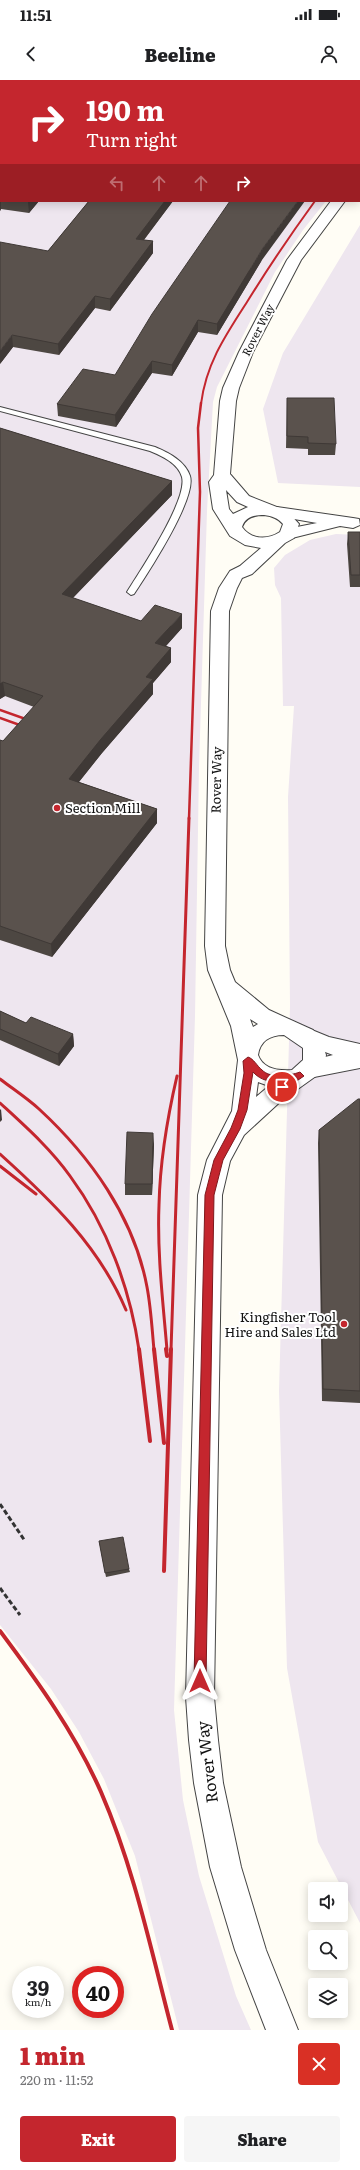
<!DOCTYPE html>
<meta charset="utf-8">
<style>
body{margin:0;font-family:Literata,serif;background:#f6f6f6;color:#202124;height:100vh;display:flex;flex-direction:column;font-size:15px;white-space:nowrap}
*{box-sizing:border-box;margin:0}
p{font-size:13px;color:#757577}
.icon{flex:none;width:22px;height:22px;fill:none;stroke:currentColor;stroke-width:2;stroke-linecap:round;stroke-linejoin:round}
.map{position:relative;height:1950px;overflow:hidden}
.sheet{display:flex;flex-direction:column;background:#fff;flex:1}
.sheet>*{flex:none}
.banner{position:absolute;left:0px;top:0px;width:360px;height:122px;box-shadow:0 2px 10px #0003;background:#c4262e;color:#fff;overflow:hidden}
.buttons{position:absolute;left:308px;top:1802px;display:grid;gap:8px}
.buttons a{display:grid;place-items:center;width:40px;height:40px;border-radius:4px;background:#fff;box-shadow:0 2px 10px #0003;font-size:20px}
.speed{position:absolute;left:12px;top:1886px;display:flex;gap:8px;font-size:20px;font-weight:700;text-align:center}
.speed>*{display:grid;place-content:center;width:52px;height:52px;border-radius:50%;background:#fff;box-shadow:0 2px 10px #0003;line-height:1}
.speed small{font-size:10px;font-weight:400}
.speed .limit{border:6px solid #d22;background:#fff;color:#111}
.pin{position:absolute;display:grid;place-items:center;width:34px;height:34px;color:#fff;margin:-17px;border:2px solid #fff;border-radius:50%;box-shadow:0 1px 4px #0007}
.me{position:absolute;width:44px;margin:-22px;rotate:0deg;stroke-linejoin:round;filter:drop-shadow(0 0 3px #0008)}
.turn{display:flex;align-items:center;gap:14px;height:84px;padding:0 20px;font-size:18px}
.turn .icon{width:52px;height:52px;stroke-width:2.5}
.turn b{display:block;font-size:28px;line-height:34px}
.lanes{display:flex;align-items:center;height:38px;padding:0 20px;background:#0003;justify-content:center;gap:20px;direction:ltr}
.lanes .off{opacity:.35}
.round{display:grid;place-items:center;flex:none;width:42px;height:42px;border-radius:4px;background:#f6f6f6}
.headline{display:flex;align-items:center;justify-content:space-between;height:68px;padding:0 20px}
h1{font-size:24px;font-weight:800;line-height:30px;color:#c4262e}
.cta{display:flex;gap:8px;margin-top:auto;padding:8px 20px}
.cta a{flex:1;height:46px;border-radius:4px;background:#c4262e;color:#fff;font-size:16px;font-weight:800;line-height:46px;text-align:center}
.cta a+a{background:#f6f6f6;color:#202124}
.status{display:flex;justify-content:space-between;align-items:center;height:28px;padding:0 20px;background:#fff;direction:ltr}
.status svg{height:11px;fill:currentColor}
header{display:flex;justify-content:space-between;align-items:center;height:52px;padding:0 20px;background:#fff;font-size:18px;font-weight:800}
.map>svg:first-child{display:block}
</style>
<div class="status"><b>11:51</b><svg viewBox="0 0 49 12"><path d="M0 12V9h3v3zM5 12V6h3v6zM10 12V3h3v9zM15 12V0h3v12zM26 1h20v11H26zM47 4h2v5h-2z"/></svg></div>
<header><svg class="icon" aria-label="back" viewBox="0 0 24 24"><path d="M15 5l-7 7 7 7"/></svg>Beeline<svg class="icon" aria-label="person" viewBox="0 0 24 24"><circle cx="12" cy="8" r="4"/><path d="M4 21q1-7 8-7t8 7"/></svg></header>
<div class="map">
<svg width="360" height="1950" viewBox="0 0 360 1950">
<rect width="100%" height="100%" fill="#fffdf5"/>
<path fill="#eee6ef" d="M0,0H360L359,86V1H1V121H326L303,150L275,192L217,307L213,322L207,431L199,687L195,936L174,1630L183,1720L199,1796L236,1916L251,1950H179L135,1776L104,1699L79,1652L51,1609L0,1545Z
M360,145V407L278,403L263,329L283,273Z
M336,454L360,455V1843L318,1762L287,1588L279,1311L290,926L288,717L294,626H283L281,518L275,505L274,488L285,475L310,460Z"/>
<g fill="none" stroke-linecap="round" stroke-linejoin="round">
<defs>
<path id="service" d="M0,327L155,367C169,373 185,381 190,396C197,418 148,493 134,514L131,515L127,512C140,491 188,420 182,397C178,383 162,376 150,371L0,331Z"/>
<path id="minor" d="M277,427L353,438L359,439L360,445L353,448L340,446L288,459L282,458L280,454L282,450L317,443L271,435L269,432L271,429Z
M307,948L329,957L360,964V988L309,998L301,995L298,989L301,983L333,975L299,962L296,956L299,950Z"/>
<path id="tertiary" d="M359,93H360L359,102Z
M331,121H345L301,180L253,272L239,308L236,321L230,394L249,416L287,431L299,444L294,458L285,463L252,494L242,498L237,508L229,531L225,866L230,890L235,902L269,930L313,950L322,962L326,975L325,982L316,996L281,1021L244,1055L230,1081L222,1115L214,1617L218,1660L223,1703L241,1787L266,1870L298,1950H266L235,1870L210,1787L194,1703L189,1660L186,1617L198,1115L207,1080L232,1031L238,980L231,946L208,890L205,866L211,531L219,508L230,491L240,486L261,468L245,465L230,456L213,429L209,402L214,395L220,321L223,308L239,272L287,180ZM226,410L237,422L248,427L233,434L229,429ZM264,435C272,436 278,438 283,444L280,452C268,460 251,460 242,447C245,437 254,435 264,435ZM250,939L258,944L253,947ZM284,955L303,968V980L292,990C278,991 263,989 258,975C260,961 270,955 284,955ZM258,1002L269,1006L256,1017Z"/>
</defs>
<use href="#service" stroke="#444" stroke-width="2"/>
<use href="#minor" stroke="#444" stroke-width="2"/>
<use href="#tertiary" stroke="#444" stroke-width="2"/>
<path stroke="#333" stroke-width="3" stroke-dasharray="5 2.5" stroke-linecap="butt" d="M0,1424L25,1461
M0,1508L20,1535"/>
<use href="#service" fill="#fff" fill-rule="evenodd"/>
<use href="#minor" fill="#fff" fill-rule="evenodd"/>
<use href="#tertiary" fill="#fff" fill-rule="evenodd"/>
<path stroke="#c4262e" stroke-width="2" d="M201,324C206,284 225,256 247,222C268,188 291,154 315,121"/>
<path stroke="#c4262e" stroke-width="2.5" d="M0,630L34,642
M0,638L28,648
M189,739L200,412L198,348L201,323"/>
<path stroke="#c4262e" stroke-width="3" d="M0,999C13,1009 27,1018 39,1029C90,1076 134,1137 147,1207C151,1228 152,1249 154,1270
M0,1023C25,1046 50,1068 70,1096C107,1146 130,1208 139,1270
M0,1074C51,1120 99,1166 126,1230
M0,1086L36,1114
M167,1270C163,1222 157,1173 159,1125C160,1081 167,1039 177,996
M171,1270L189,738"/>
<path stroke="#c4262e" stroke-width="4" d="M139,1269L150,1361
M154,1269L164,1363
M166,1269L167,1276
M164,1491L171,1269
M0,1551C38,1602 75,1653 101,1712C134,1788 151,1870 172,1950"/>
</g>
<path fill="#4d4742" d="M136,0H360V12H359V1H136Z
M1,8V33H0V9Z
M0,93H1V121H39L29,133L1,129L0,131Z
M89,121H173L144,160L153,161V173L110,231L95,228L59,275L13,267L0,284L48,171Z
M262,180L217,255L198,252L172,296L152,293L116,347L58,336L57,324L115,295Z
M287,318L336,364L335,375H308V369L286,368Z
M0,348L172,401V415L73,518L141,541L182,548L166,566L171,568V582L153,603V614L102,673L79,702L157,729V743L52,877L0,860V660L3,661L34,627L5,616L0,619Z
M348,452H360V507H350L347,464Z
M0,931L26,943L73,954L74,966L59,986L0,960Z
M360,1019V1323L322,1321L318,1063L319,1050Z
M154,1064L152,1115H125V1104Z
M99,1461L129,1489L130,1492L106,1497Z"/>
<path fill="#3f3936" d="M70,0H83L82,1H70Z
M0,118H1V129L0,131Z
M29,121H39L29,133L28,122Z
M165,121H173L136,170V159Z
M298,121H305L262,180L217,255V244L263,168Z
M153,161V173L110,231V219Z
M95,216V228L59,275L58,264Z
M198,240V252L172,296V285Z
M12,255L13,267L0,284V271Z
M152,281V293L116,347L115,335Z
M172,401V415L62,529V514Z
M182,534V548L156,577L155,563Z
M171,568V582L153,603V614L102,673L70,713L69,699L146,597Z
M3,602L5,616L0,619V604Z
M157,729V743L52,877L51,864Z
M73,954L74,966L59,986L58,974Z
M1,1029L2,1040L0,1042V1030Z
M153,1053L154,1064L152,1115V1104Z"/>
<path fill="#5a524d" stroke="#3f3936" d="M9,0H70V1H8Z
M147,0H348L347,1H146Z
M1,8V21H0V9Z
M0,93H1V118H0Z
M89,121H165L136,159L153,161L110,219L95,216L58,264L12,255L0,271V162L48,171Z
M230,121H298L263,168L217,244L198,240L172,285L152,281L115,335L57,324L83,289L115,295L152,234Z
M287,318H334L336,364L308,363V357L287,356Z
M0,348L172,401L62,514L141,541L155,525L182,534L155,563L171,568L146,597L153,599L101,659L69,699L157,729L51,864L0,846V660L3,661L43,616L3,602L0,604Z
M348,452H360V495H351Z
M0,931L26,943L31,937L73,954L58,974L0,949Z
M358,1019H360V1311L323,1309L319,1050Z
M127,1052L153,1053L152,1104H125Z
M123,1457L129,1489L105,1493L99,1461Z"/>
<path fill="#c4262e" stroke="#7f191e" d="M248,977C254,979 257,986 262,990C271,999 289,996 300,992L304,996L282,1011L277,1007L282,1002C271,1002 261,1001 253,992L247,1030L240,1049L223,1080L214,1115L206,1601L204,1605L200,1607L196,1605L194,1601L205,1115L214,1080L231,1048L238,1030L244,993L243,981Z"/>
<g fill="#c4262e" stroke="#fff" stroke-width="1.5">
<circle cx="57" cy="728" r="4"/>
<circle cx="344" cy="1244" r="4"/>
</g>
<g text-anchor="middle" stroke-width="4" stroke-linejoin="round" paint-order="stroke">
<g font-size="11" fill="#111" stroke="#fff">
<text transform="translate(258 250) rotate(-63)" y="4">Rover Way</text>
</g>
<g font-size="13" fill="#111" stroke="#fff">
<text transform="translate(216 700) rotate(-89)" y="5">Rover Way</text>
</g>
<g font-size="13" fill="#111" stroke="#fff" text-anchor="start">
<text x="65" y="733">Section Mill</text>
<text x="336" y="1242" text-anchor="end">Kingfisher Tool<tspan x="336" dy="15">Hire and Sales Ltd</tspan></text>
</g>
<g font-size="16" fill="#111" stroke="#fff">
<text transform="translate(207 1682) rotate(-97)" y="6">Rover Way</text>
</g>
</g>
</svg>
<div class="buttons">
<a><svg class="icon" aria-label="sound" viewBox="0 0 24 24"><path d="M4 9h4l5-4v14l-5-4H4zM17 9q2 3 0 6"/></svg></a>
<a><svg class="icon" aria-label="search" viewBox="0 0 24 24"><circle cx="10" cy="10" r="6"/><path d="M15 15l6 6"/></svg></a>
<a><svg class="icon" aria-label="layers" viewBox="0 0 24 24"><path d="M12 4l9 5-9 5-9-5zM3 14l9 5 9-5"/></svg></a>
</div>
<div class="speed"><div>39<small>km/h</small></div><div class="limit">40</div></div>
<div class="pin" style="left:282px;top:1007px;background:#d93025"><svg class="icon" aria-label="arrive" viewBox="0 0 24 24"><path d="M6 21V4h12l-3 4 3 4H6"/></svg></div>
<svg class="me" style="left:200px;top:1601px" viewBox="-20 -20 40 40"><path d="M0-17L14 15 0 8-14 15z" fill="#c4262e" stroke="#fff" stroke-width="4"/></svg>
<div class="banner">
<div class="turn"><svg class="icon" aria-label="right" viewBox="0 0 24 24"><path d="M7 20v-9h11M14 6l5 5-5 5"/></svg><div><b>190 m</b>Turn right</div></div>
<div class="lanes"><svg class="icon off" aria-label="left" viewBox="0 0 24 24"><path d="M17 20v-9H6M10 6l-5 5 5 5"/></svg><svg class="icon off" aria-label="ahead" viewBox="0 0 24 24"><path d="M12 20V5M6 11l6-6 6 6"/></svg><svg class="icon off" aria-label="ahead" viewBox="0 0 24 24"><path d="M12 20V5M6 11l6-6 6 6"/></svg><svg class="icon" aria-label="right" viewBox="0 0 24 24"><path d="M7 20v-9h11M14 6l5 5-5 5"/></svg></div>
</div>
</div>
<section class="sheet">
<div class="headline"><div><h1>1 min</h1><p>220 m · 11:52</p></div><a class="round" style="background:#d93025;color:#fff"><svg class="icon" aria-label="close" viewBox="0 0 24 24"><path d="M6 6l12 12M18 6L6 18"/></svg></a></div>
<div class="cta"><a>Exit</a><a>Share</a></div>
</section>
